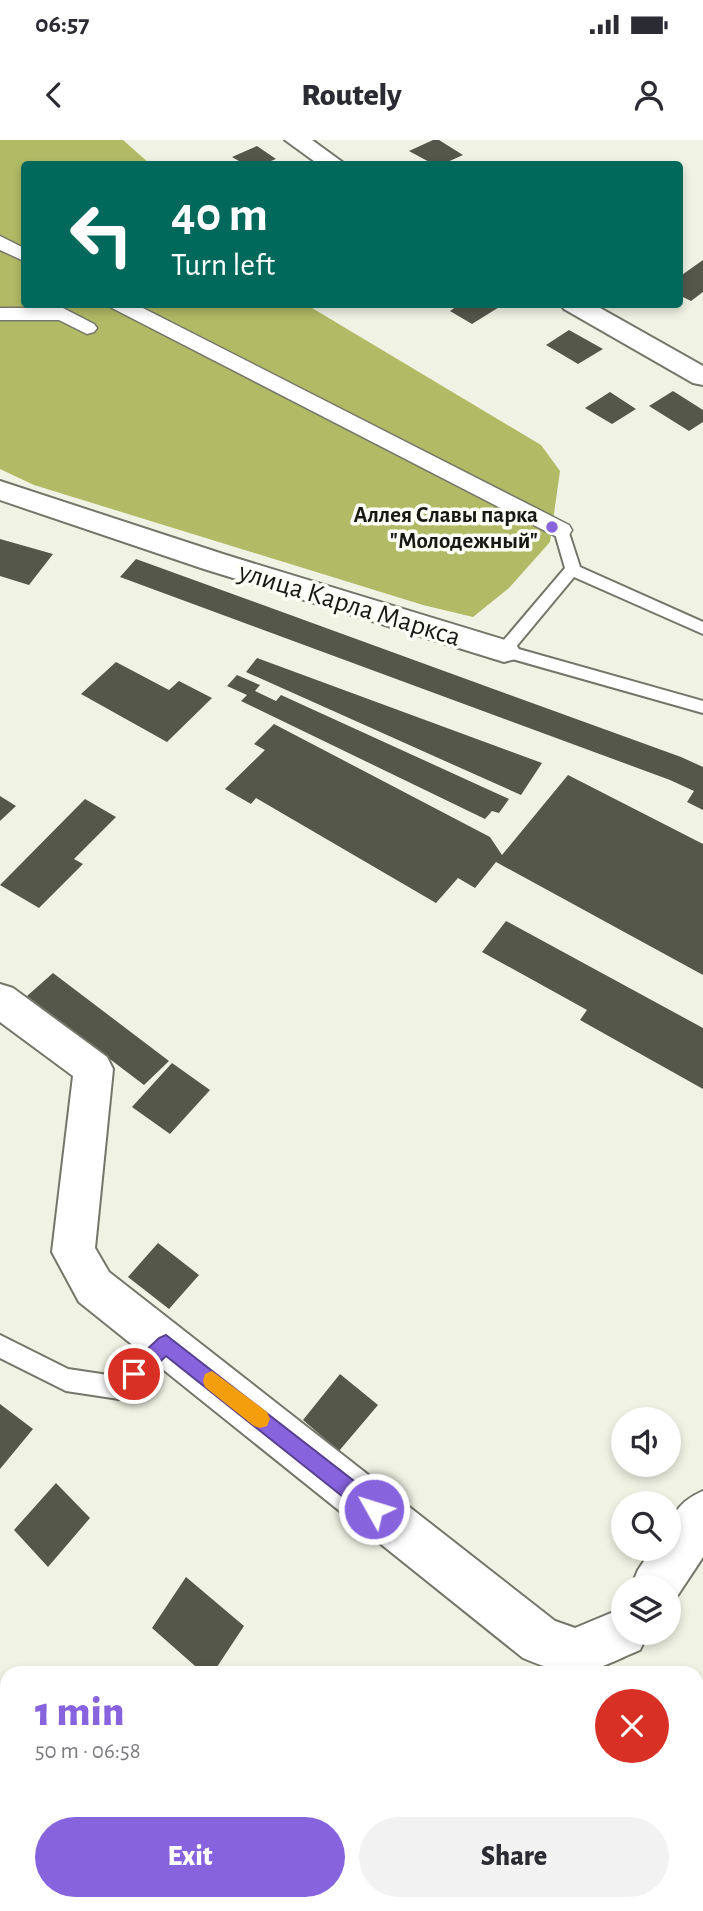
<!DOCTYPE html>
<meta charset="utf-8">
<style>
body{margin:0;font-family:"Alegreya Sans",sans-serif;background:#f2f2f3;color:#2b2b33;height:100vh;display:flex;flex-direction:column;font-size:26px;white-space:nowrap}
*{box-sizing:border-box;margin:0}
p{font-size:23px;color:#7c7c81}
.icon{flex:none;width:38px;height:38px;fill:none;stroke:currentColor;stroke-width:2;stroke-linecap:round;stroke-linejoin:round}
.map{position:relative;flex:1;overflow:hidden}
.sheet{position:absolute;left:0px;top:1526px;width:704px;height:245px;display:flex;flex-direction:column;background:#fff;border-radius:21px 21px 0 0;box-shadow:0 4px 10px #0003}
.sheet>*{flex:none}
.hud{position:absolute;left:21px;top:21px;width:662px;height:147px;border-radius:7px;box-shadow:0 4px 10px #0003;background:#00695c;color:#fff;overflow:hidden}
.fabs{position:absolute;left:611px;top:1267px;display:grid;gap:14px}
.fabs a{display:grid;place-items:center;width:70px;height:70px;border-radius:50%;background:#fff;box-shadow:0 4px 10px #0003;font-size:35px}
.pin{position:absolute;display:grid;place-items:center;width:60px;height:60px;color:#fff;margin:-30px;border:4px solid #fff;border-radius:50%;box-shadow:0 2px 7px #0007}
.me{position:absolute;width:77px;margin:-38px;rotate:309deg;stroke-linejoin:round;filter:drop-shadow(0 0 5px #0008)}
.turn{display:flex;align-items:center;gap:24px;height:147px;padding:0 35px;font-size:32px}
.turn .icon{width:91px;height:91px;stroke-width:2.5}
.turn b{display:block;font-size:49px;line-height:60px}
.round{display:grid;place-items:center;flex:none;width:74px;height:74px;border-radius:37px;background:#f2f2f3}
.overview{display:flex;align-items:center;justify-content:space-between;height:119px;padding:0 35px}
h1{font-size:42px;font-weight:800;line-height:52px;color:#8863de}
.primary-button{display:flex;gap:14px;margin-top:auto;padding:14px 35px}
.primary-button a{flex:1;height:80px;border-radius:42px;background:#8863de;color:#fff;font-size:28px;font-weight:800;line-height:80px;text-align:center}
.primary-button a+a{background:#f2f2f3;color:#2b2b33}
.status{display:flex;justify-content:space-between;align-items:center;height:49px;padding:0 35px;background:#fff;direction:ltr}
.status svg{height:19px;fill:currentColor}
header{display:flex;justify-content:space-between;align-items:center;height:91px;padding:0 35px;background:#fff;font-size:32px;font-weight:800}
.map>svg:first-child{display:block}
</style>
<div class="status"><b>06:57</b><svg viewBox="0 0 49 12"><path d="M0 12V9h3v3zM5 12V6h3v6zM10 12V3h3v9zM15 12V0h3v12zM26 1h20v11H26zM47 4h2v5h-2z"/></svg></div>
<header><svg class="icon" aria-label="back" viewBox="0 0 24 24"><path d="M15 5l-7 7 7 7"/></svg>Routely<svg class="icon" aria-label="person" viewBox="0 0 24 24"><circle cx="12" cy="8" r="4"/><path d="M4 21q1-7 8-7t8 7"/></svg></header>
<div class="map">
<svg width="703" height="1771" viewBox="0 0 703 1771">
<rect width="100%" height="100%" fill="#f0f2e4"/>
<path fill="#b1ba65" d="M0,0H123L150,24H24V164L307,165L541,305L560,331L550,402L509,448L473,477L423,465L34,345L0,329Z"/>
<path fill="#55574b" d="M433,0H439L463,15L443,24H433L409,11Z
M257,6L276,19L263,24H244L232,17Z
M703,120V152L691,161L679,155V137Z
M460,164H504L472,184L450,171Z
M569,190L603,209L578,224L546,205Z
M673,251L703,270V282L689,291L649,266Z
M610,252L636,269L612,284L585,268Z
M0,399L53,414L29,445L0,436Z
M136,419L681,617L703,627V670L687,662L694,651L670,640L120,437Z
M257,518L542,623L521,655L246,532Z
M116,522L169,550L179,541L212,558L167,602L81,554Z
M237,535L260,545L255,551L276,561L281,555L509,659L499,673L492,671L485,679L241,561L247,555L227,546Z
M274,584L490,697L502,715L568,635L703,704V835L496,722L475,748L458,738L436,763L256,658L251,664L225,649L265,610L254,604Z
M0,656L16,666L0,681Z
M85,659L116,677L74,719L83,724L39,768L0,745Z
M506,781L703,888V949L580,880L587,870L482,812Z
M53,833L169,921L144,945L27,856Z
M172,923L210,950L170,994L132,967Z
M158,1103L199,1135L169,1169L128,1137Z
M340,1234L378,1265L339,1311L303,1280Z
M0,1264L33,1289L0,1329Z
M56,1343L90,1378L48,1427L14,1390Z
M186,1437L244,1486L213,1533H203L152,1488Z
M703,1592V1651L696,1645V1602Z"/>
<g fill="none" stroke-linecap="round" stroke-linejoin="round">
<defs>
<path id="service" d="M561,385L568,390L580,427L703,482V494L574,437L515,508L703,561V573L498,515L496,511L498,507L565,428L554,390Z
M166,1193L174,1196L177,1204L174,1212L127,1256L119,1259L66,1251L0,1218V1195L68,1229L115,1236L158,1196Z
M696,1689L703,1692V1720L696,1718Z"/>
<path id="pedestrian" d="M0,96L24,108V121L0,110Z
M109,164H135L569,385L572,390L569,395L561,398L553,395L112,168Z
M0,168H63L94,184L97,188L94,192L87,194L59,180H0Z"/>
<path id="minor" d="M285,0H312L345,24H318Z
M561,164H593L703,226V245L693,243L564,169Z
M0,341L226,415L515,503L520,511L515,519L504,522L204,429L0,360Z
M0,844L13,848L107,917L113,929L95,1108L109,1132L555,1481L575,1488L623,1468V1493H648L640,1510C586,1533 580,1542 523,1518L79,1162L52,1112L73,936L0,882Z
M703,1351V1417L672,1464L668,1466V1447H631L638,1430L652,1409H668C668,1380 675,1363 703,1351Z"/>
</defs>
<use href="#service" stroke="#74766a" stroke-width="4"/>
<use href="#pedestrian" stroke="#74766a" stroke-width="3"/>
<use href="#minor" stroke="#74766a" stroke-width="4"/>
<use href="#service" fill="#fff" fill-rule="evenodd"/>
<use href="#pedestrian" fill="#fff" fill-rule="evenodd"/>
<use href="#minor" fill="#fff" fill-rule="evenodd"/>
</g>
<path fill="#8863de" stroke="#584090" stroke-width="2" d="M166,1195L381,1362L384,1369L381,1376L374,1379L367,1376L166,1216L141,1240L134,1243L128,1240L125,1234L128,1227L159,1198Z"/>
<path fill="#f59e0b" d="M212,1231L267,1272L270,1279L267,1286L260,1288L254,1286L205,1247L203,1241L205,1234Z"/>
<circle fill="#8863de" stroke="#fdfff6" stroke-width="2.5" cx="552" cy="387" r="7"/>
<g text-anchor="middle" stroke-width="7" stroke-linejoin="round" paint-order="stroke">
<g font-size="23" font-weight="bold" fill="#181914" stroke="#fdfff6" text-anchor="end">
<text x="538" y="382">Аллея Славы парка<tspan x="538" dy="26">"Молодежный"</tspan></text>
</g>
<g font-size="28" fill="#181914" stroke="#fdfff6">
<text transform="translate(350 463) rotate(17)" y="10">улица Карла Маркса</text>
</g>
</g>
</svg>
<div class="fabs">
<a><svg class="icon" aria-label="sound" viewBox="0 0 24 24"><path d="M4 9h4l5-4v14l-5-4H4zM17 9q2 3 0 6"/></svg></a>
<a><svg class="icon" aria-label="search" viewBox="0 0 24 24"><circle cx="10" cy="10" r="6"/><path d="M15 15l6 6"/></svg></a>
<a><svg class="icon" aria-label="layers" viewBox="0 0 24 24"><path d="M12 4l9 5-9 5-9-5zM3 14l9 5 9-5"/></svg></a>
</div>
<div class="pin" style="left:134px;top:1234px;background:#d93025"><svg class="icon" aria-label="arrive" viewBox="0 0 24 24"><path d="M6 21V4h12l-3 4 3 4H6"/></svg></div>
<svg class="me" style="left:374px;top:1369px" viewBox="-20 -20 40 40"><circle r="17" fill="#8863de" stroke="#fff" stroke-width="3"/><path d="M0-11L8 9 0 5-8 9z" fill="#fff"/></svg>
<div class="hud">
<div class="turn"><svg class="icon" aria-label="left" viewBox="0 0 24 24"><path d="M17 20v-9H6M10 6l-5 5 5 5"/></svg><div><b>40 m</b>Turn left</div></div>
</div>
<section class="sheet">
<div class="overview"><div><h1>1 min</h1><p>50 m · 06:58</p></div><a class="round" style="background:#d93025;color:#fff"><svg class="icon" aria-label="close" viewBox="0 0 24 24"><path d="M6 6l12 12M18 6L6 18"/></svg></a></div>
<div class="primary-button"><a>Exit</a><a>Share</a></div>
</section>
</div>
